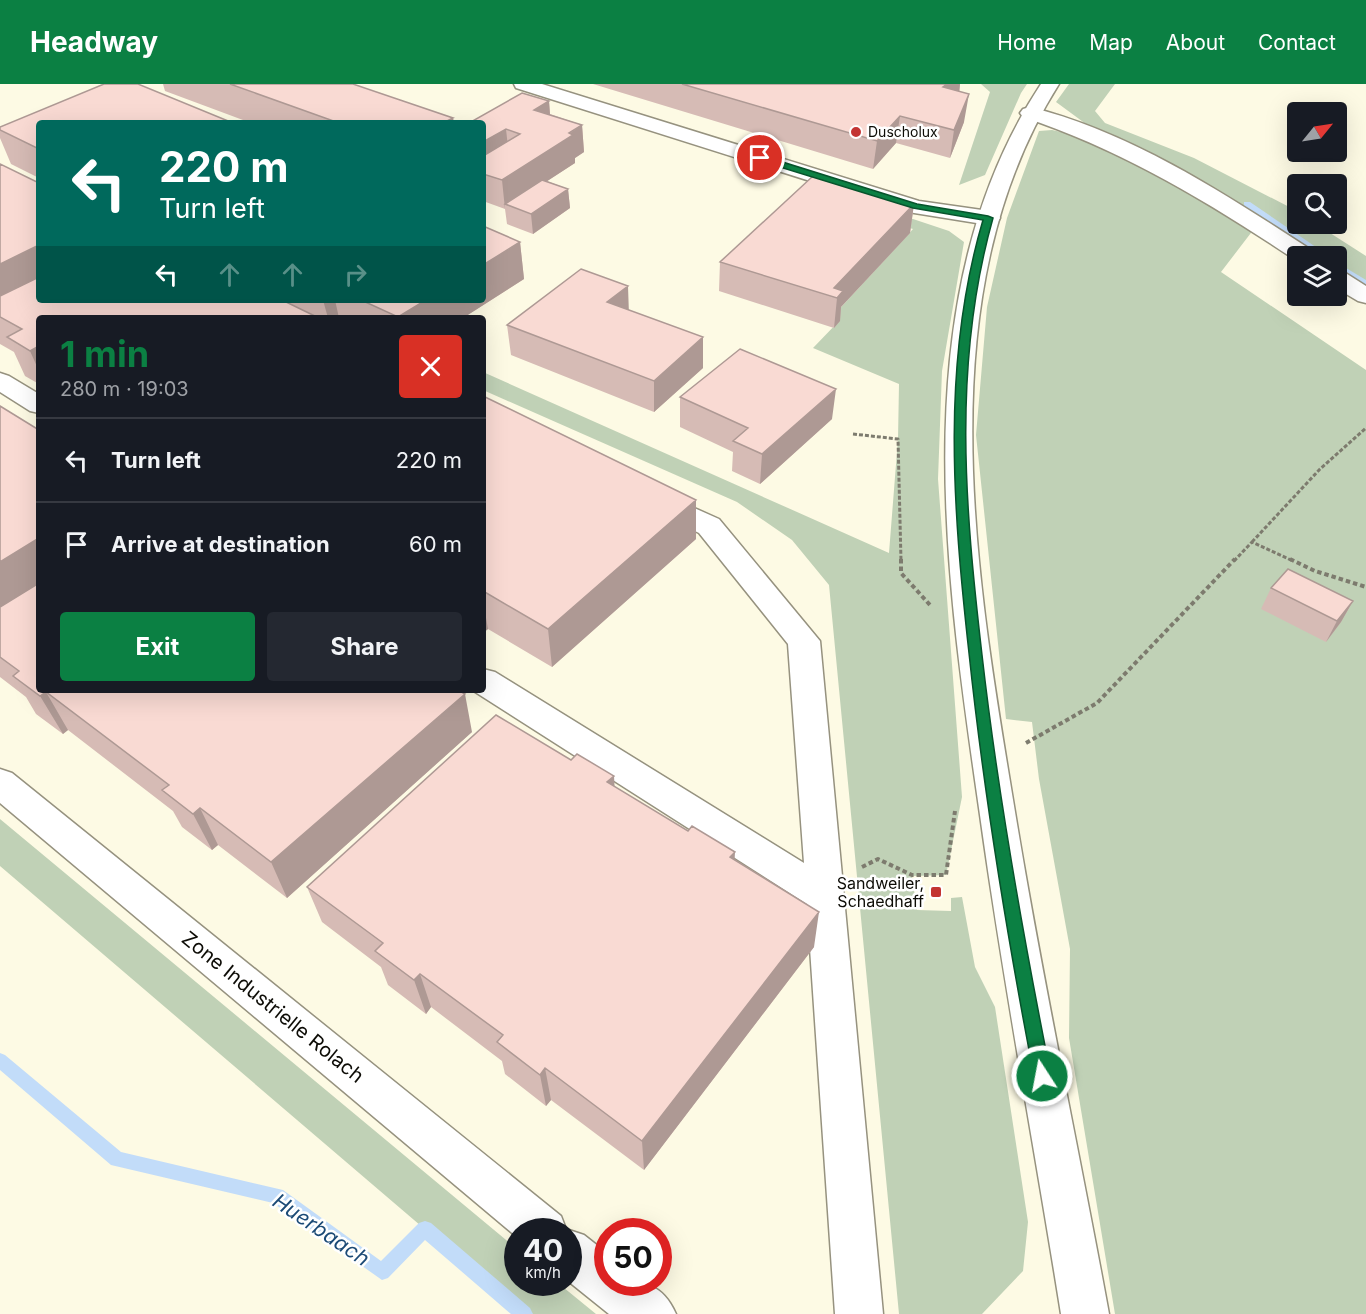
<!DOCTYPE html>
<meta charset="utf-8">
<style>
body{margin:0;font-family:Inter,sans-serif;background:#242831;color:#f1f3f6;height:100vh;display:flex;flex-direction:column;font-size:22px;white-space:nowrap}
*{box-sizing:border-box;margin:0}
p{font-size:20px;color:#9ea1a6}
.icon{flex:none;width:33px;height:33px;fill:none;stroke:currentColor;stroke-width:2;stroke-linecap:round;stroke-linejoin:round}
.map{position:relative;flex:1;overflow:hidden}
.details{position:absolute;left:36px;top:231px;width:450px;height:378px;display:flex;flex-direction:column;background:#171b24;border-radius:6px;box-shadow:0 6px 24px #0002}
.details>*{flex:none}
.banner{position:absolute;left:36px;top:36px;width:450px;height:183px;border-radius:6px;box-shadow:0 6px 24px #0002;background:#00695c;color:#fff;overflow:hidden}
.needle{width:39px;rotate:60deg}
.fabs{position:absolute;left:1287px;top:18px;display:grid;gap:12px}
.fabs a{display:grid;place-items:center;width:60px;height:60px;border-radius:6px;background:#171b24;box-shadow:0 6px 24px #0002;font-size:30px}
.speed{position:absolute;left:504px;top:1134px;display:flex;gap:12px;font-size:30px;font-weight:700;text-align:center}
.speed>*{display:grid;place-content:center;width:78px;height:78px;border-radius:50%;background:#171b24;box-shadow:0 6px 24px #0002;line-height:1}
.speed small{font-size:15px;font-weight:400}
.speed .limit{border:9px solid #d22;background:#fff;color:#111}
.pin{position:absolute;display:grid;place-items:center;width:51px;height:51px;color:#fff;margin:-26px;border:3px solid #fff;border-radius:50%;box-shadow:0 2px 6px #0007}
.me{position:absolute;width:66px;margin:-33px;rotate:349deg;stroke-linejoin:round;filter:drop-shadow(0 0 4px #0008)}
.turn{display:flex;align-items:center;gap:21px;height:126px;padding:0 24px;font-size:27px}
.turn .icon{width:78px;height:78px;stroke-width:2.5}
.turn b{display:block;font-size:42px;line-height:51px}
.lanes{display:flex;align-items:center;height:57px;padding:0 24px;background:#0003;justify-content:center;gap:30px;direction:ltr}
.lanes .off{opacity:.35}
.round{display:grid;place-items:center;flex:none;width:63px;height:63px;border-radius:6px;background:#242831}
.head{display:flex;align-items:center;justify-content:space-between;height:102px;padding:0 24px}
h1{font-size:36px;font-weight:700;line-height:45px;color:#0b8043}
.button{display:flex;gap:12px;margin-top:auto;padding:12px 24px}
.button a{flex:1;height:69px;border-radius:6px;background:#0b8043;color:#fff;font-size:24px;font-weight:700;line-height:69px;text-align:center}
.button a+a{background:#242831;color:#f1f3f6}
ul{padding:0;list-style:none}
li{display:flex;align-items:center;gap:18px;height:84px;padding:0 24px;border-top:2px solid #363941}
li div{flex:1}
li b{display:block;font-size:22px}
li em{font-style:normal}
header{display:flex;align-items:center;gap:36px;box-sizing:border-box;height:84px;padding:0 30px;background:#0b8043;color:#fff}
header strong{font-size:28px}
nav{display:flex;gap:33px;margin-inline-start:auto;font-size:21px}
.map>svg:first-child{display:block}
</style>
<header>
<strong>Headway</strong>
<nav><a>Home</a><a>Map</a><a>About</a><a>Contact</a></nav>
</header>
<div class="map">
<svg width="1366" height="1230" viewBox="0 0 1366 1230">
<rect width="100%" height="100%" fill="#fdfae4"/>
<path fill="#c0d1b6" d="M981,0H1027L1021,9L985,91L959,101L990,8Z
M1069,0H1115L1095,27L1105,39L1194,74L1297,127L1298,140H1316L1366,172V203L1337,184L1336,172H1319L1256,132L1090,43L1056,18Z
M1052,46L1075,51L1086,48L1257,141L1221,188L1366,286V1230H1115L1069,954L1070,865L1039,695L1032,638L1006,635L976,351L987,223L1007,134L1039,47Z
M832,108L949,147L964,158L942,287L938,395L962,713L946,791L912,792L917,826L951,827V814L962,813L975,883L995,923L1028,1138L1023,1187L982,1230H899L829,501L792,456L737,418L483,306V288L889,469L898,355L899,300L813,264L839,237L831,234L913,145L792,111Z
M0,735L517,1165L518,1198L558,1199L596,1230H524L0,782Z"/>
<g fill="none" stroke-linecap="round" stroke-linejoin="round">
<path fill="#c2dcf9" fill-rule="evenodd" d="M1244,118H1250L1329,172H1320L1244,122Z
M1336,178L1366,196V203L1336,184Z
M0,969L5,971L121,1068L283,1106L381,1177L419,1139L425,1137L431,1139L530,1224L533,1230H511L425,1156L388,1194L382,1196L273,1119L111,1081L0,986Z"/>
<defs>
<path id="minor" d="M514,0H542L919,117L989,127L997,129L1000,134L997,139L989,141L908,128L516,4Z
M1030,23C1133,49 1225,110 1313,167L1316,172H1298L1297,177C1210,119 1123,66 1023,33L1020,29L1023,25Z
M1336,186L1344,188L1366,202V219L1358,217L1336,204Z
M0,289L9,292L39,310V329L30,327L0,308Z
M656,407L719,435L820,557L883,1230H835L807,820L472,606H483V585L495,588L804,779L788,560L699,449L646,423L642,416L646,409Z
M0,685L12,689L561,1132L566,1145L584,1151L608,1170V1198C640,1198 661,1196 676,1230H609L568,1197V1148H518V1154L0,719Z"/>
<path id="major" d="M1041,0H1059C923,215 978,503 1017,740C1044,904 1079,1066 1109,1230H1061C1035,1066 1004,903 981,738C947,500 900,214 1041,0Z"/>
</defs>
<use href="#minor" stroke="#96927f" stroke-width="3"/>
<use href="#major" stroke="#96927f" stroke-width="3"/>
<path stroke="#7d7b6e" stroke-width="3" stroke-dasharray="4 2" stroke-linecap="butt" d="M853,350L898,355L901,477
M1252,458L1320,385L1366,344
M1234,477L1252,458L1293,477"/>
<path stroke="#7d7b6e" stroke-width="4" stroke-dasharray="4.5 3" stroke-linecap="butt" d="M901,475V489L930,521
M1290,475L1315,487L1366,503
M1026,659L1097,619L1235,475
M862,783L878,775L912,791H946L955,727"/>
<use href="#minor" fill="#fff" fill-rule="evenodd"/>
<use href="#major" fill="#fff" fill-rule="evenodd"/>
</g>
<path fill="#d6bbb5" d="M163,0H353L453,34L454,39H251L165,7Z
M593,0H960L959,8L964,38L950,74L896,59L873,85Z
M549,17L550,30L582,41L584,68L575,74V79L547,97L568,105L570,124L533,150L507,140L505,125L483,117V39Z
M39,39V94L11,80L0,54V43Z
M0,80L39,216H483L520,158L524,195L463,234H39V300L25,292L14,268L0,260Z
M914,120L910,149L841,223L840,237L834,244L719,207L720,178Z
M629,226L703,284L654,328L511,271L507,241Z
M483,312L696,455L552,583L488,545L483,549Z
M680,313L832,335L760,400L732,387L733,368L680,343Z
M0,322L39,606L472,648L287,814L218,761L212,766L182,743L173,727L68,646L63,650L36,630L26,613L0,593Z
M1271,504L1353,517L1341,538L1326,558L1261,525Z
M614,702L735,776L814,863L644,1086L551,1016L546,1022L505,990L502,977L431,923L426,930L388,901L381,883L322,838L307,803Z"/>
<path fill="#ae9994" d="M947,0H960L959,11L943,3Z
M969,10L964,38L950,74L954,46Z
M549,17L551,44L534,26Z
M900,32L896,59L873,85L877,57Z
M453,34L454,39H443Z
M582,41L584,68L575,74V79L509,122L505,120V125L502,96Z
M506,45L509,73L483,88V58Z
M568,105L570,124L533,150L531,130Z
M914,120L910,149L841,223L840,237L834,244L837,214L834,204Z
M520,158L524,195L463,234H398V233L426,216H483V181Z
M39,161V206L0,226V180Z
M628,202L629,231L607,218Z
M323,216H335L339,234H328Z
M703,253V284L654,328V297Z
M39,262V287L30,267Z
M836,305L832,335L760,400L762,370Z
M696,416V455L552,583L548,545Z
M39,454V506L0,531V478Z
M483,517L488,545L483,549Z
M1353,517L1341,538L1326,558L1337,537Z
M46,608L68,646L63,650L40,612Z
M465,610L472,648L287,814L271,778Z
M614,692L616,729L607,698Z
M200,724L218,761L212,766L193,730Z
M735,768L733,804L730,773Z
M819,828L814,863L644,1086L642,1057Z
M420,890L431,923L426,930L414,896Z
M545,984L551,1016L546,1022L540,991Z"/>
<path fill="#f9dad3" stroke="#ae9994" stroke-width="1.5" d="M104,0H138L233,39H39V65L0,46V43Z
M230,0H353L453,34L443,39H339Z
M682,0H947L943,3L969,10L954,46L900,32L877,57Z
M522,9L549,17L534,26L582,41L569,49L573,51L502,96L483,90V72L520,50L506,45L483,58V39H469Z
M0,80L39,99V161L0,180Z
M813,92L914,120L834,204L843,207L837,214L720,178Z
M542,96L568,105L531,130L505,120Z
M483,142L520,158L483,181Z
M581,185L628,202L607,218L703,253L654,297L507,241Z
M39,193V216H282L319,234H39V262L30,267L7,253L22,245L0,233V212Z
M361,216H426L398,233Z
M740,265L836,305L762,370L733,357L748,344L680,313Z
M483,312L696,416L548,545L483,507Z
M0,322L39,346V454L0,478Z
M1288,485L1353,517L1337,537L1271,504Z
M39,499V606H458L465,610L271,778L200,724L193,730L162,706L169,701L46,608L40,612L13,592L19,587L0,573V523Z
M496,631L571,676L577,670L614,692L607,698L688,747L692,742L735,768L730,773L819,828L642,1057L545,984L540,991L497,958L503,951L420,890L414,896L375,867L383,859L307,803Z"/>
<path fill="#0b8043" stroke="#07532c" stroke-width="1.5" d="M760,71L917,120L988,132L993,134C952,279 965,424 982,571C998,712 1023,852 1051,992L1048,997L1042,1000L1036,997L1034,992C1007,852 984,711 969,569C953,424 941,278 983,136L913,124L757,76V72Z"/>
<g fill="#c33433" stroke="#fff" stroke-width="2">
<circle cx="856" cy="48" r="6"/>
<rect x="930" y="802" width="12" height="12" rx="3"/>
</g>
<g text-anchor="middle" stroke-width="5" stroke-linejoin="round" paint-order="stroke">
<g font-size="14" fill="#0d0c06" stroke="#fff" text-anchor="start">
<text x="868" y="53">Duscholux</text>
</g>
<g font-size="16" fill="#0d0c06" stroke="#fff" text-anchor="end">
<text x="924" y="805">Sandweiler,<tspan x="924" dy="18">Schaedhaff</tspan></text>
</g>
<g font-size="20" fill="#0d0c06" stroke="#fff">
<text transform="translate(273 923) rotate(39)" y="7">Zone Industrielle Rolach</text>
</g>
<g font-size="21" font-style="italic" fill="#1b4a76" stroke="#fff">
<text transform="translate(321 1146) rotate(34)" y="7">Huerbaach</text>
</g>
</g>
</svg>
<div class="fabs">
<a><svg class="needle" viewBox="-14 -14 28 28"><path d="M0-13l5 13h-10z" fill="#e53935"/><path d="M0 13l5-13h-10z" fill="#9ea1a6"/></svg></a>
<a><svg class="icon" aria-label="search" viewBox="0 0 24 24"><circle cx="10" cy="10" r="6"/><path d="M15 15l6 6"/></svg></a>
<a><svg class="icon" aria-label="layers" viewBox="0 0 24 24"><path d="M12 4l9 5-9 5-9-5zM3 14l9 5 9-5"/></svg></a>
</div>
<div class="speed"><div>40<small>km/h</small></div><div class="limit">50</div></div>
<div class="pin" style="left:760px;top:74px;background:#d93025"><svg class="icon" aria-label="arrive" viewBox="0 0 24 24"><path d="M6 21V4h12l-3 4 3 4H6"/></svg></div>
<svg class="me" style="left:1042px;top:992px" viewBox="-20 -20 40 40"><circle r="17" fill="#0b8043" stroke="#fff" stroke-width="3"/><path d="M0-11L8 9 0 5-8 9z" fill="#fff"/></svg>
<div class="banner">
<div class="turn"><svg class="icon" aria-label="left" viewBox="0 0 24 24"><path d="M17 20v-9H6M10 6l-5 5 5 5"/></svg><div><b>220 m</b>Turn left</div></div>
<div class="lanes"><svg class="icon" aria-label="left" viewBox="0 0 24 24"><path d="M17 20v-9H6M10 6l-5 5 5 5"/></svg><svg class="icon off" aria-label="ahead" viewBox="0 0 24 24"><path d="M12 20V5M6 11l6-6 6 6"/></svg><svg class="icon off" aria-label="ahead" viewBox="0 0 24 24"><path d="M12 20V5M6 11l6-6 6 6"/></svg><svg class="icon off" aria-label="right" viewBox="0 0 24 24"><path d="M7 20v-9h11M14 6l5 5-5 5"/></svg></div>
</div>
<section class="details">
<div class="head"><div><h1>1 min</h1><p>280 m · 19:03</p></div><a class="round" style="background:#d93025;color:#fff"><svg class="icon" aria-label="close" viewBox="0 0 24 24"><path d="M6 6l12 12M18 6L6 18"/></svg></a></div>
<ul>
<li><svg class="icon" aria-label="left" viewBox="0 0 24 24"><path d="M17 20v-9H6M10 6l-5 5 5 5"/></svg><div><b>Turn left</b></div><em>220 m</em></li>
<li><svg class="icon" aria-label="arrive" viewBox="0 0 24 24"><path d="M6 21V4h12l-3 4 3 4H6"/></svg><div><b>Arrive at destination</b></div><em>60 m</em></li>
</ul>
<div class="button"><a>Exit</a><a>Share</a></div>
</section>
</div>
